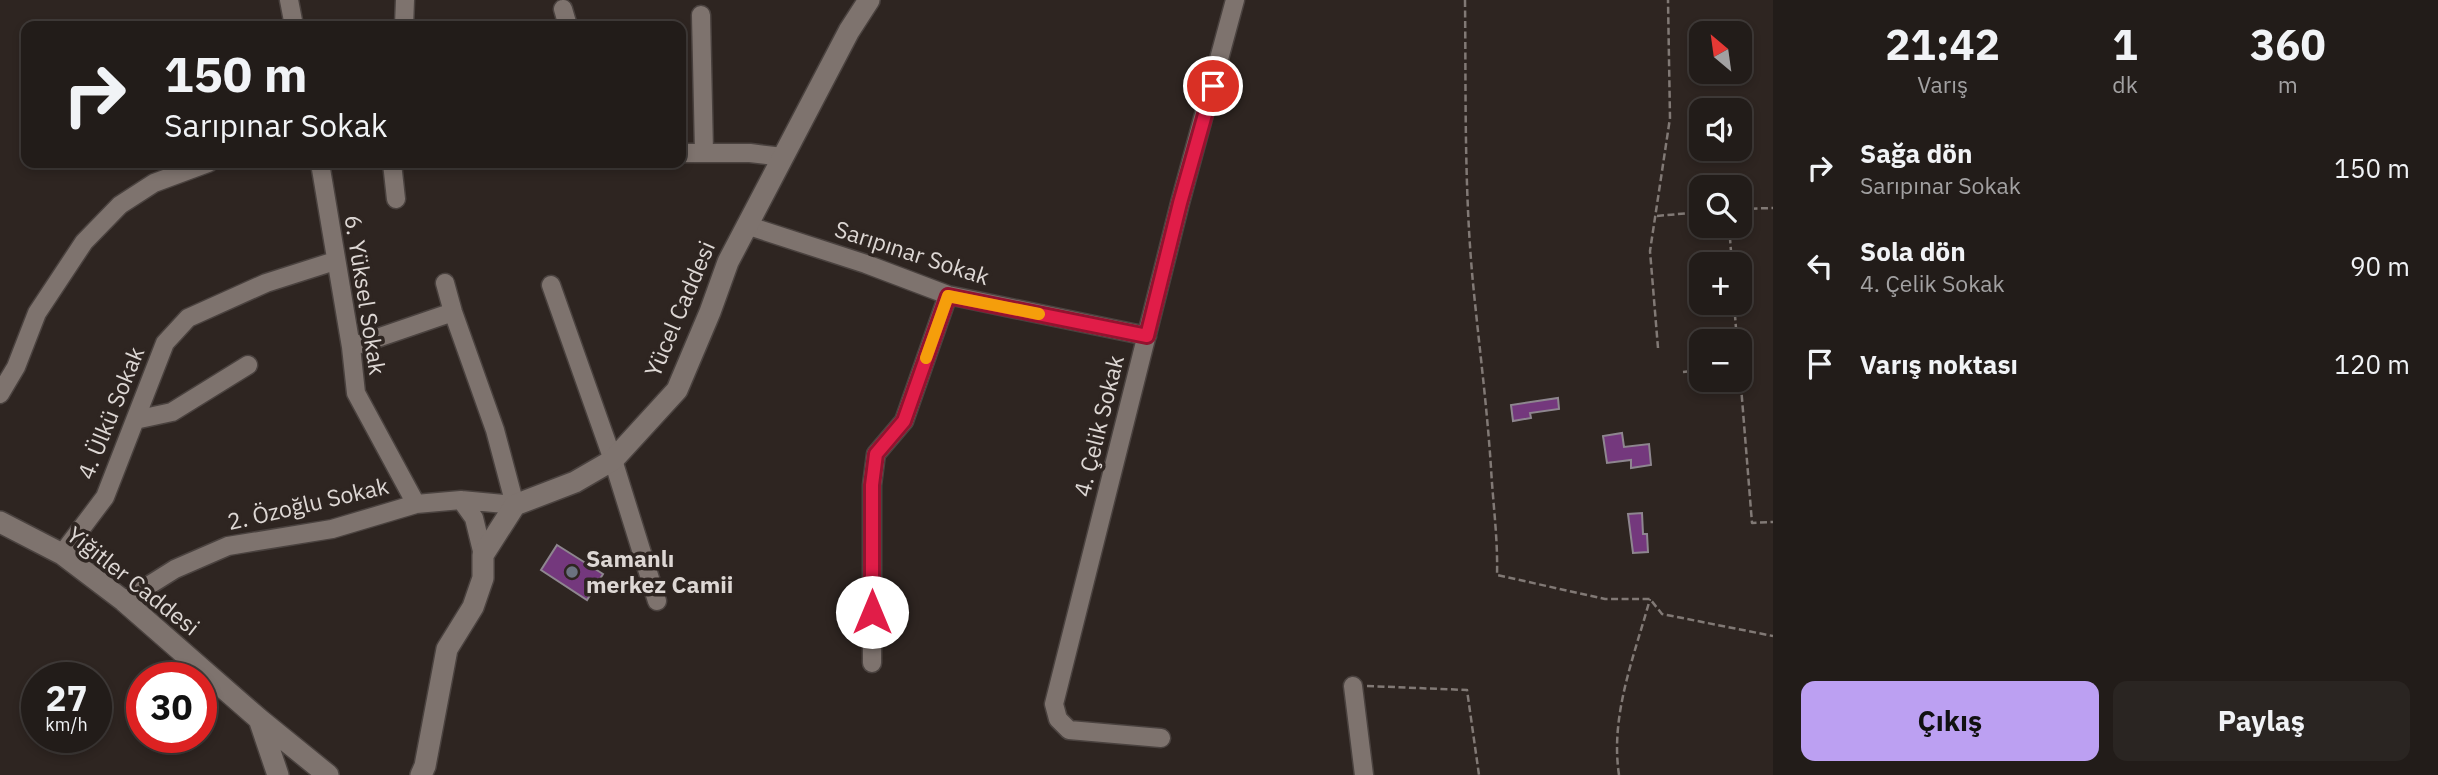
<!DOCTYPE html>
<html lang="tr">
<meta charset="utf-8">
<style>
body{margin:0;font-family:"IBM Plex Sans",sans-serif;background:#2a2522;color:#f1f3f6;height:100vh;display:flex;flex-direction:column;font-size:26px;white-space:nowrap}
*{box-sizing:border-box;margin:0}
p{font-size:23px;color:#a2a1a2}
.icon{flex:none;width:38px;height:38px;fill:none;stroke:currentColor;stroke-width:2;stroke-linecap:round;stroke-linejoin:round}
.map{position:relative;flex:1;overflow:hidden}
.panel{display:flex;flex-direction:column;background:#221c19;width:665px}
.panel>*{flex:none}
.hud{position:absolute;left:21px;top:21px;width:665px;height:147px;border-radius:14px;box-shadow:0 4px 10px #0003,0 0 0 2px #3f3a38;background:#221c19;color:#f1f3f6;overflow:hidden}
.needle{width:46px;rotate:331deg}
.tools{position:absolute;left:1689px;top:21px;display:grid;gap:14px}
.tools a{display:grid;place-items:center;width:63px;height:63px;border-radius:14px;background:#221c19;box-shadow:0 4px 10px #0003,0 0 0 2px #3f3a38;font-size:35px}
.speed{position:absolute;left:21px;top:662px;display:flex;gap:14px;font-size:35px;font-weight:700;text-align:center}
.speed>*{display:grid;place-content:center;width:91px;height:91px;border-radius:50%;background:#221c19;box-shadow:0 4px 10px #0003,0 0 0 2px #3f3a38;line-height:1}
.speed small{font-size:18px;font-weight:400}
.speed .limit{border:10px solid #d22;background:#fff;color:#111}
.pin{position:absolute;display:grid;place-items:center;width:60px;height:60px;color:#fff;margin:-30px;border:4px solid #fff;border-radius:50%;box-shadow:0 2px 7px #0007}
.me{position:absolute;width:77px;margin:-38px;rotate:0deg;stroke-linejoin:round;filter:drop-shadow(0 0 5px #0008)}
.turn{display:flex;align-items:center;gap:24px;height:147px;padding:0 28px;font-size:32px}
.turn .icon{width:91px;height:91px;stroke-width:2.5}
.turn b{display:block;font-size:49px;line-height:60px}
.eta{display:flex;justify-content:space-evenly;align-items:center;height:119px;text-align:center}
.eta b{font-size:42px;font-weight:700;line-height:49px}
.action{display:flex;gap:14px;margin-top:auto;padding:14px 28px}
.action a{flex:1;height:80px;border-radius:14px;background:#bca0f2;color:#111;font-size:28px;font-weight:700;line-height:80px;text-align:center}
.action a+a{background:#2a2522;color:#f1f3f6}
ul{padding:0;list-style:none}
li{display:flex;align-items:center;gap:21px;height:98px;padding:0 28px}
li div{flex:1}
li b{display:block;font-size:26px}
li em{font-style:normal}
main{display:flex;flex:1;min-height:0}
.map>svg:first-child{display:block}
</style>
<main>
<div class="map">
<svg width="1773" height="775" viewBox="0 0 1773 775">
<rect width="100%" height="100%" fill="#2e2521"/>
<path fill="#74387d" stroke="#8e868f" stroke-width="2" d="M1558,398L1559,409L1530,413L1531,418L1513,421L1511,405Z
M1622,433L1624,447L1649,444L1651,465L1631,468V460L1607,463L1603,436Z
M1642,513L1643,534H1647L1648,552L1633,553L1628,514Z
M557,545L603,574L587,600L541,570Z"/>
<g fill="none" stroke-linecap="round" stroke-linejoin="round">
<defs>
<path id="street" d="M289,0L294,26
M563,9L568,26
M701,15L704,152
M404,26L405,0
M681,153H750L783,157
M320,163L351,347L356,393L416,504
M392,163L396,199
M746,225L866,264L948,295L1147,336
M551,285L613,460L657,601
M351,347L453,312
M0,394L16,367L37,313L84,242L120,205L154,183L208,163
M135,420L172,412L248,365
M461,500L474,518L483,555
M62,554L105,497L165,343L188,318L266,283L335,261
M124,601L175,569L228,546L332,529L416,504L461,500L515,505L495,430L453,312L445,283
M872,663V485L876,454L904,421L948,295
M1353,686L1364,775
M1161,738L1069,730L1058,719L1054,704L1180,203L1235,0"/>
<path id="secondary" d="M0,522L62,554L124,601L259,719L328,775
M259,719L278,775
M421,775L425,766L447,649L473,607L483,578V555L515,505L575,482L613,460L677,390L710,312L728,262L849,31L869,0"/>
</defs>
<use href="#street" stroke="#4a423f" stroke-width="21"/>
<use href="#secondary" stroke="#4a423f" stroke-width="24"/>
<path stroke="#817975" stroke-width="2.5" stroke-dasharray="7 3.5" stroke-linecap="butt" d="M1465,0C1466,94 1464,189 1473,283C1479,345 1487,406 1491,468C1493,504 1498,539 1497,575L1605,599H1650L1662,614L1773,636
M1740,209L1773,208
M1657,216L1701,212
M1729,226L1732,264
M1734,303L1737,341
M1658,348L1650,251L1670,118L1668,0
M1683,372L1701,370
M1740,374L1752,523L1773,522
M1367,686L1467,690L1479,775
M1619,775C1610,715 1634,657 1650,599"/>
<use href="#street" stroke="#7e736e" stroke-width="18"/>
<use href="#secondary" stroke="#7e736e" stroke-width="21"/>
</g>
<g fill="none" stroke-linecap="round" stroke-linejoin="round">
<defs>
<path id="route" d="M872,612V485L876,454L904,421L948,296L1147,336L1180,203L1213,86"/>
</defs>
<use href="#route" stroke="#92132f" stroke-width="18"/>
<use href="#route" stroke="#e11d48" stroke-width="12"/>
<path stroke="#f59e0b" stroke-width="12" d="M926,358L948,296L1039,314"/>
</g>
<circle fill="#6b7280" stroke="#2e2521" stroke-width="2.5" cx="572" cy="572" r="7"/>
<g text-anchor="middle" stroke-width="7" stroke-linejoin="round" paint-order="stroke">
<g font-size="23" fill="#ddd7d4" stroke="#2e2521">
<text transform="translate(912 253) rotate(18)" y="8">Sarıpınar Sokak</text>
<text transform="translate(365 295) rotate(81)" y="8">6. Yüksel Sokak</text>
<text transform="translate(680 309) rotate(-67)" y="8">Yücel Caddesi</text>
<text transform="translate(111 413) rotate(-68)" y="8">4. Ülkü Sokak</text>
<text transform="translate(1099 426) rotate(-76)" y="8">4. Çelik Sokak</text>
<text transform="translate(308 504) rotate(-13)" y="8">2. Özoğlu Sokak</text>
<text transform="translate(133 581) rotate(38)" y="8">Yiğitler Caddesi</text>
</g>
<g font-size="23" font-weight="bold" fill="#ddd7d4" stroke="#2e2521" text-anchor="start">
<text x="586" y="567">Samanlı<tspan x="586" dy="26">merkez Camii</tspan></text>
</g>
</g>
</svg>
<div class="tools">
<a><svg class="needle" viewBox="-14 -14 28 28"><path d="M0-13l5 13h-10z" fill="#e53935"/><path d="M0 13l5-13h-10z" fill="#a2a1a2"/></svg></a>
<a><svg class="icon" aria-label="sound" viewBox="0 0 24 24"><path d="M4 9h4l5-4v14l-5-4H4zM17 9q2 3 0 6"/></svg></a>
<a><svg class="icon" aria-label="search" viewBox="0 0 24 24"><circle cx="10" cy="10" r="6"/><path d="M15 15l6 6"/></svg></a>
<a>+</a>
<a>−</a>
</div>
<div class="speed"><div>27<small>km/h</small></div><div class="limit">30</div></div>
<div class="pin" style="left:1213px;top:86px;background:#d93025"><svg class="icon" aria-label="arrive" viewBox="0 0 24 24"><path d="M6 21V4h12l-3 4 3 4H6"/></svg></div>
<svg class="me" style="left:872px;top:612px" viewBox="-20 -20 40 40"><circle r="19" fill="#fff"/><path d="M0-13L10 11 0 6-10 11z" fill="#e11d48"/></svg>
<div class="hud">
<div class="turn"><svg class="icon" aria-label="right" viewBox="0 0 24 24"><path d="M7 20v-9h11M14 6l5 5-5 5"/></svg><div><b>150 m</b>Sarıpınar Sokak</div></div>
</div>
</div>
<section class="panel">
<div class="eta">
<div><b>21:42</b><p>Varış</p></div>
<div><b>1</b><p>dk</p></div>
<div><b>360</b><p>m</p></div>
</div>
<ul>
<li><svg class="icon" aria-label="right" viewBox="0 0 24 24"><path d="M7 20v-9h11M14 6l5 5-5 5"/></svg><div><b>Sağa dön</b><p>Sarıpınar Sokak</p></div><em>150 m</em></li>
<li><svg class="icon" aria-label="left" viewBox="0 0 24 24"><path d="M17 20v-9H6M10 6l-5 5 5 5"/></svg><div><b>Sola dön</b><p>4. Çelik Sokak</p></div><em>90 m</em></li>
<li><svg class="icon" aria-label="arrive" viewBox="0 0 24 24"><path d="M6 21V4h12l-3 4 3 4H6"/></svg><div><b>Varış noktası</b></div><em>120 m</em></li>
</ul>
<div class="action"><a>Çıkış</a><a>Paylaş</a></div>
</section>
</main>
